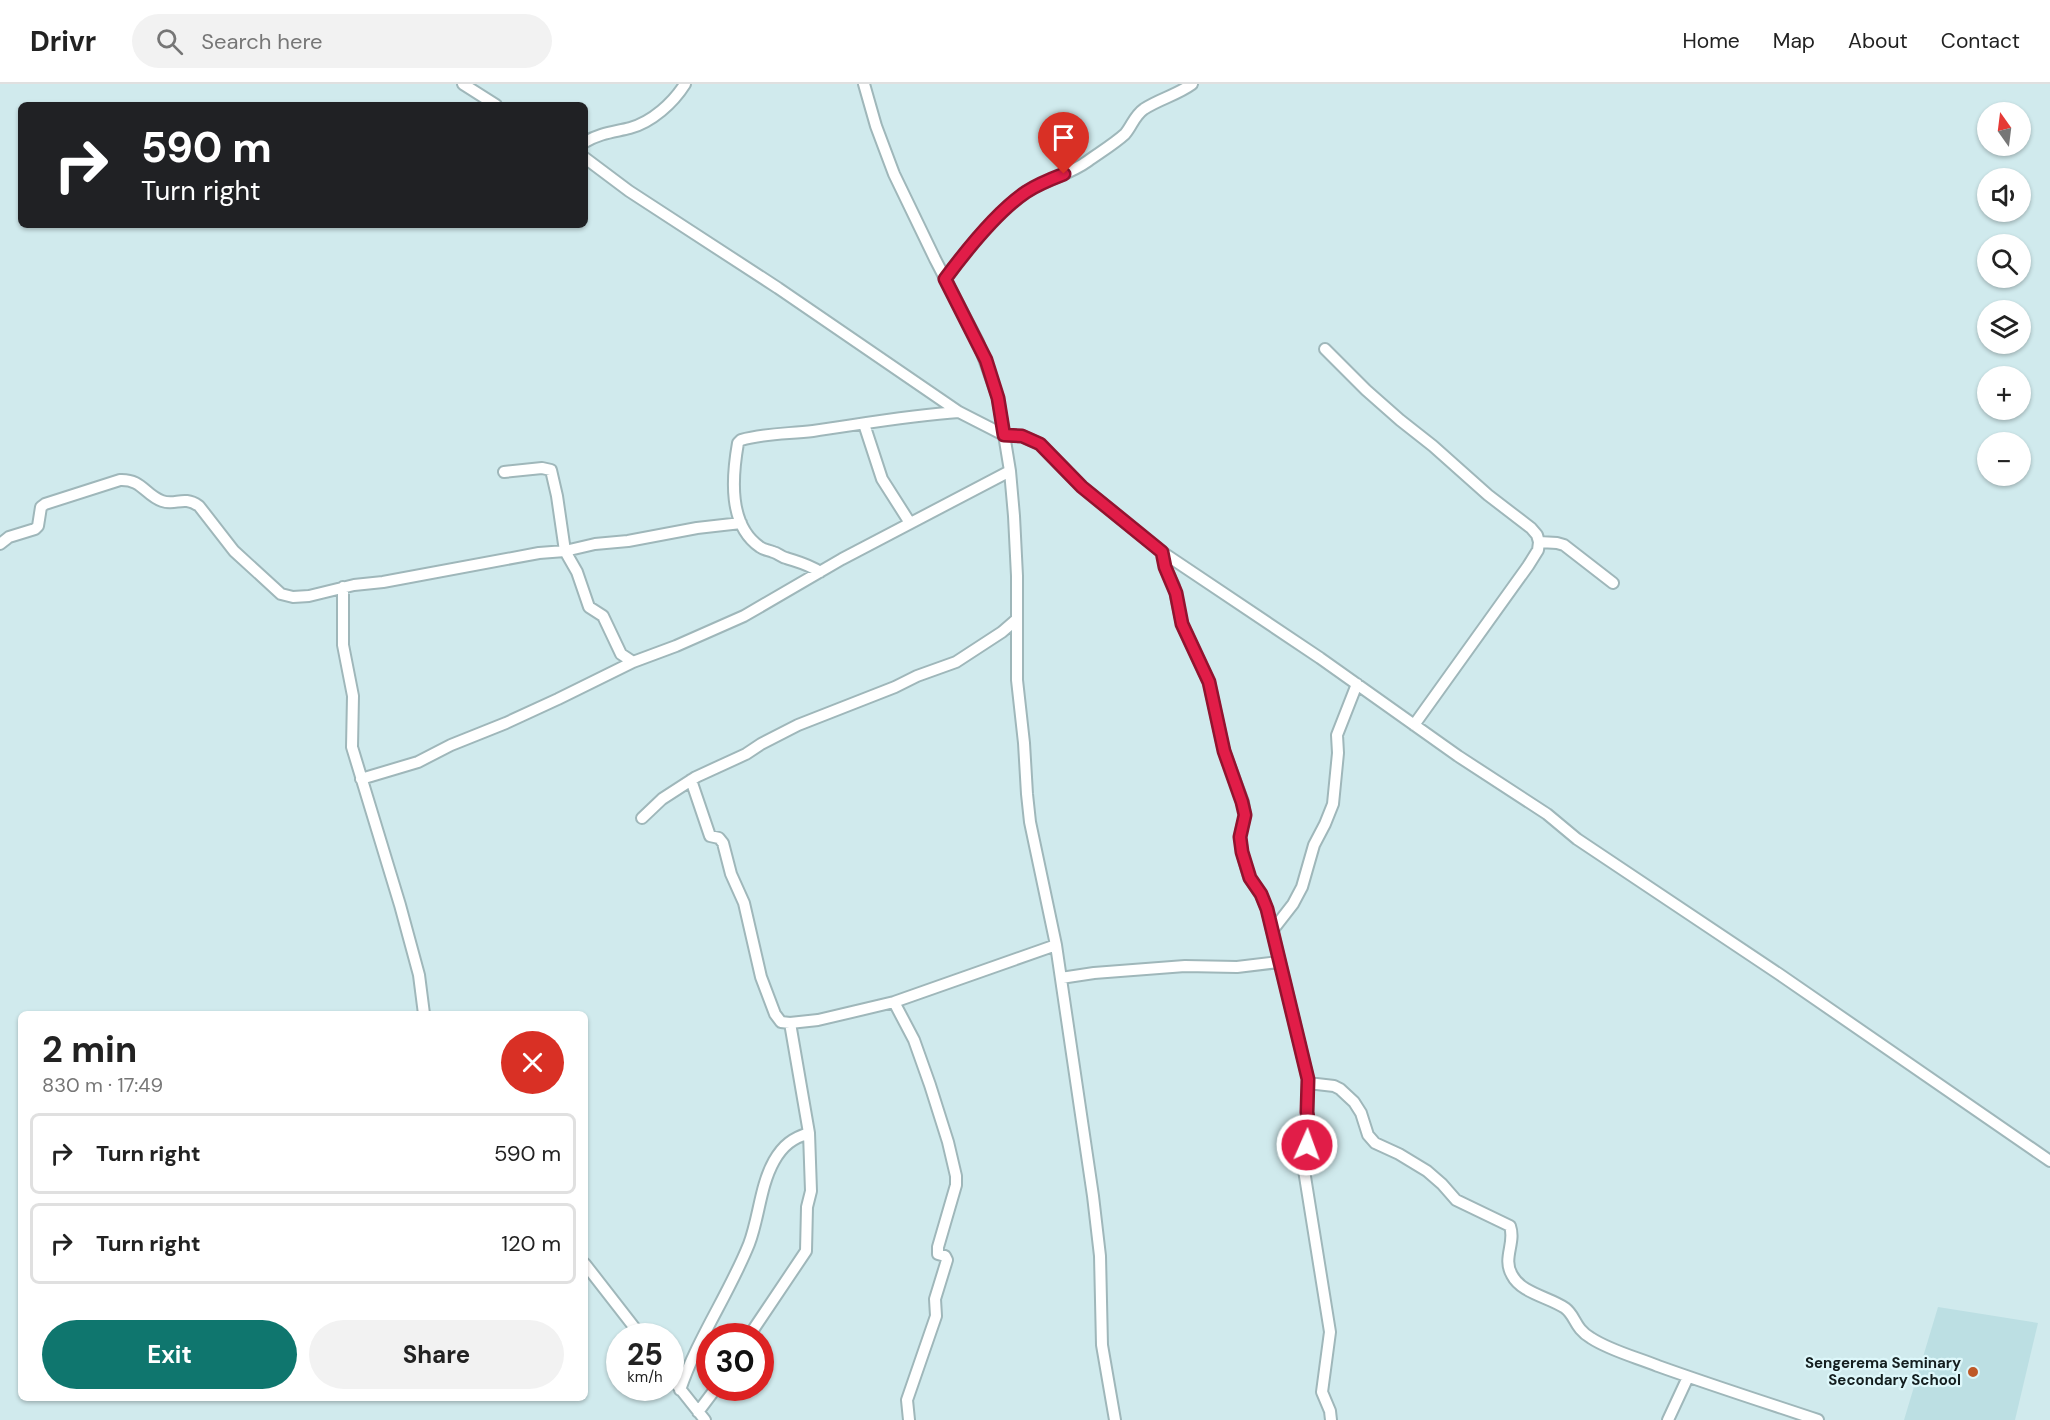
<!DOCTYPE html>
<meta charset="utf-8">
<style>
body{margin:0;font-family:"DM Sans",sans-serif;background:#f2f2f2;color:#222;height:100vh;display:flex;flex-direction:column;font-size:22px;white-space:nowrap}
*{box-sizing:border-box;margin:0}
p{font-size:20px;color:#767676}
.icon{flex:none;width:33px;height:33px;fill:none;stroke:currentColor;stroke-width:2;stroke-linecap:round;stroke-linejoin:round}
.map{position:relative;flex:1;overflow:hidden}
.drawer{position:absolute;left:18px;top:927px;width:570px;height:390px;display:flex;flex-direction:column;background:#fff;border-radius:9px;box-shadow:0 2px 4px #0004}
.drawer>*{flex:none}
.guide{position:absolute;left:18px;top:18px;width:570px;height:126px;border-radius:9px;box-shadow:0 2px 4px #0004;background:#202124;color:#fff;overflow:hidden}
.needle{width:39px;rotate:346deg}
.controls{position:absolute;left:1977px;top:18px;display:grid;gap:12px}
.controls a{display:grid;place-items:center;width:54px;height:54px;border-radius:50%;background:#fff;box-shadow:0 2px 4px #0004;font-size:30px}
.speed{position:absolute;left:606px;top:1239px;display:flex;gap:12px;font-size:30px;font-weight:700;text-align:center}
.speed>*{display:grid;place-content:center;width:78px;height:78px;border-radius:50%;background:#fff;box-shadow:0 2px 4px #0004;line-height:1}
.speed small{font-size:15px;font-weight:400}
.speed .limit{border:9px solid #d22;background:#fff;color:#111}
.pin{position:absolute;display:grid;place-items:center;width:51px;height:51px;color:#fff;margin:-62px -26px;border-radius:50% 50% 50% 0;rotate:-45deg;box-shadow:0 0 6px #0007}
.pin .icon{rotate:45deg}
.me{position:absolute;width:66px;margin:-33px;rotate:2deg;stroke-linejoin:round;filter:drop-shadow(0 0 4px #0008)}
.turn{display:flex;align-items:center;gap:21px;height:126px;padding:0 24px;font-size:27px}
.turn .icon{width:78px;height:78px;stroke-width:2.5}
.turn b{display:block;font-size:42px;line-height:51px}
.round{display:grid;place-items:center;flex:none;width:63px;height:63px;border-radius:32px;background:#f2f2f2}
.head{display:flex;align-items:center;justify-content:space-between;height:102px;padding:0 24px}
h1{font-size:36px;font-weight:700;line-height:45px}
.cta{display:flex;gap:12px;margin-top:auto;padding:12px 24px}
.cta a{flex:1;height:69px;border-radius:36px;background:#0f766e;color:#fff;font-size:24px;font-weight:700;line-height:69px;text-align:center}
.cta a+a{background:#f2f2f2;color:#222}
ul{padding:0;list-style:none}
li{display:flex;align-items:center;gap:18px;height:81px;margin:0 12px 9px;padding:0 12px;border:3px solid #e0e0e0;border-radius:9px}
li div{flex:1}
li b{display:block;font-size:22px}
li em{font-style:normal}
header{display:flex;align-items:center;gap:36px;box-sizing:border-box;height:84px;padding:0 30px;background:#fff;border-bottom:2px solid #e0e0e0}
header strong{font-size:28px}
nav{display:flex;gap:33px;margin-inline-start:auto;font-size:21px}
.search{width:420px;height:54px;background:#f2f2f2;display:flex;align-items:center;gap:15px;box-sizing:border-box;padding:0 21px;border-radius:33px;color:#767676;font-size:22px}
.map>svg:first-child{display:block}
</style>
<header>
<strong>Drivr</strong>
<div class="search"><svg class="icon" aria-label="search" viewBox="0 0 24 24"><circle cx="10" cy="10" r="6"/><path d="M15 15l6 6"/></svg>Search here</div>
<nav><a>Home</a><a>Map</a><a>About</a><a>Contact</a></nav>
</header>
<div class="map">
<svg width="2050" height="1336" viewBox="0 0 2050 1336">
<rect width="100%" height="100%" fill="#d0eaed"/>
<path fill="#bcdfe3" d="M1938,1223L2038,1239L2015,1336H1904Z"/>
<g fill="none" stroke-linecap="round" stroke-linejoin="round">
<defs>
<path id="minor" d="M463,0L496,21
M864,0L876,42L894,90L935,175L978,258L998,314L1010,387L1014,432L1017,492V596L1024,659L1027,710L1030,738L1056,861L1093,1112L1100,1172L1102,1261L1115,1336
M585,58C600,49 614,48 630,44C652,38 673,19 685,0
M585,74L629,107L778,204L959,328L1004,351L1022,352L1040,360L1082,403L1162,468L1320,574L1458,672L1547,730L1577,755L1779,890L2050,1077
M945,195C965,168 998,126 1026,108C1046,95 1069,91 1088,77C1099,69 1114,60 1125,50C1132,42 1134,32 1144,25C1159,15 1177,11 1192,0
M1325,265L1366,306L1400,336L1433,362L1488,411L1531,444L1537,451L1539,458L1538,466L1528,482L1414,641
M864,340L882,395L910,439
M504,388L542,384L551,386L557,412L565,467L595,460L628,457L697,444L741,439
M1539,458L1557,459L1564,461L1613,499
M0,460L9,453L35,445L38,442L41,423L45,420L120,396C142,395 145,411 162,417C176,422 183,411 199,422L234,467L281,510L293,513L309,512L354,501L383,498L539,469L565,467L577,488L589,523L603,532L621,570L633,578
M1162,468L1165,483L1174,502L1182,540L1209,598L1224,667L1243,718L1245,731L1240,752L1242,768L1249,793L1261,811L1267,825L1308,995L1307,1028L1310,1049L1303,1071V1080L1330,1248L1322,1308L1330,1327L1331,1336
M820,488C808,480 798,478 786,474C781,473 778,469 773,468C769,466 764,466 760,463C728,441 732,393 738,359L741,356C765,349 789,350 813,347C862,340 911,331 959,328
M343,503V561L353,612L352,663L400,821L419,891L424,930
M361,695L418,678L451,661L506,639L558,615L633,578L676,562L744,532L842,475L1010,387
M691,696L710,752L719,754L723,759L731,790L744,819L761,893L775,930L781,938L790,939L818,936L894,918L1056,861
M642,734L662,715L696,693L746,670L761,660L798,641L895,603L917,592L956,578L1002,548L1017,535
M1272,847L1293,820L1302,803L1314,761L1325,740L1333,720L1338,669L1337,651L1357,600
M1061,894L1094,889L1185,882L1237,883L1279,878
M894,918L914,956L930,1001L948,1058L956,1092V1101L938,1163V1170L945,1172L947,1176L935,1215L936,1232L907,1316L909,1336
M1308,999L1334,1002L1340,1005L1354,1018L1361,1029L1368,1051L1375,1059L1399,1070L1427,1087L1442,1100L1456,1116L1510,1142C1516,1159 1502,1174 1512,1191C1521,1209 1549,1213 1565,1224C1576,1232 1574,1244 1591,1254C1611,1267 1636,1273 1658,1282C1711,1301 1764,1318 1818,1336
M585,1180L641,1252
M749,1252L806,1167L807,1123L811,1107L809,1049L790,939
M670,1292L705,1336
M680,1306C697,1255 729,1210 749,1160C759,1134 760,1102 774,1077C783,1061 793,1054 809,1049
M698,1328L716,1304
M1668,1336L1688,1293"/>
</defs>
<use href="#minor" stroke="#9fb7ba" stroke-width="14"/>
<use href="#minor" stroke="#fff" stroke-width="10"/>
</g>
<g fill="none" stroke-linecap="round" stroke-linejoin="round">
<defs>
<path id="route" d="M1064,90C1051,95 1038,100 1026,108C998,127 965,168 945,195L986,276L998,314L1004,351L1022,352L1040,360L1082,403L1162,468L1165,483L1176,509L1182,540L1209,598L1224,667L1242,718L1245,731L1240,753L1242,768L1250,794L1261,810L1267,825L1308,995L1307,1028L1310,1049L1307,1061"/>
</defs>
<use href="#route" stroke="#92132f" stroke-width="15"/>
<use href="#route" stroke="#e11d48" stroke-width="10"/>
</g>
<circle fill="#be5928" stroke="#ddf7fa" stroke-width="2" cx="1973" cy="1288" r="6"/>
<g text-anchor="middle" stroke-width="4.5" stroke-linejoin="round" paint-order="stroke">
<g font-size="15" font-weight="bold" fill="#141e1f" stroke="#ddf7fa" text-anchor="end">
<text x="1961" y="1284">Sengerema Seminary<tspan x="1961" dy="17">Secondary School</tspan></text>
</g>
</g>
</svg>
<div class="controls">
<a><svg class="needle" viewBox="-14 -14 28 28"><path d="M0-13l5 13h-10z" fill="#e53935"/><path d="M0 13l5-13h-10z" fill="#767676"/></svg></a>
<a><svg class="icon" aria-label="sound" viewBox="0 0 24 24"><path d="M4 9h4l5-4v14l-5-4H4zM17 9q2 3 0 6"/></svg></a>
<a><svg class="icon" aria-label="search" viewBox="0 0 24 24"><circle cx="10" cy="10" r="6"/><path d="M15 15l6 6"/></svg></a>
<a><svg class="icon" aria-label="layers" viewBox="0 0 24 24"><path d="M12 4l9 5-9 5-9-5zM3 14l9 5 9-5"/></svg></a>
<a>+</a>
<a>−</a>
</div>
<div class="speed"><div>25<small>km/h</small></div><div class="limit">30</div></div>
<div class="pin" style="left:1064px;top:90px;background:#d93025"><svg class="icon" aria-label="arrive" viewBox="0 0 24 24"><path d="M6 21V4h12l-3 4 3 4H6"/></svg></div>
<svg class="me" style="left:1307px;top:1061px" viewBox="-20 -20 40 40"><circle r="17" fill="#e11d48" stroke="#fff" stroke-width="3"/><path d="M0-11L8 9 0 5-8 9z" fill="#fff"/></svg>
<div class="guide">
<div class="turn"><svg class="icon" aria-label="right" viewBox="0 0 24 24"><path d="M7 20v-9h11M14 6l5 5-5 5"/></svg><div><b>590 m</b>Turn right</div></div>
</div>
<section class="drawer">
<div class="head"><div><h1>2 min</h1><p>830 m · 17:49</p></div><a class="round" style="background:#d93025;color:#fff"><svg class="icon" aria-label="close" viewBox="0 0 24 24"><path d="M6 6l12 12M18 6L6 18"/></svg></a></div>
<ul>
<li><svg class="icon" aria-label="right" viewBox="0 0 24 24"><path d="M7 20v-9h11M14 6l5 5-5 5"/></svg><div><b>Turn right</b></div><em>590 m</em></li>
<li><svg class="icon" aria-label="right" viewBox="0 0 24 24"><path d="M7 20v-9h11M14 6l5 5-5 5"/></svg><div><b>Turn right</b></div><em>120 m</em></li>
</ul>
<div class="cta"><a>Exit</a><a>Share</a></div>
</section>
</div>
